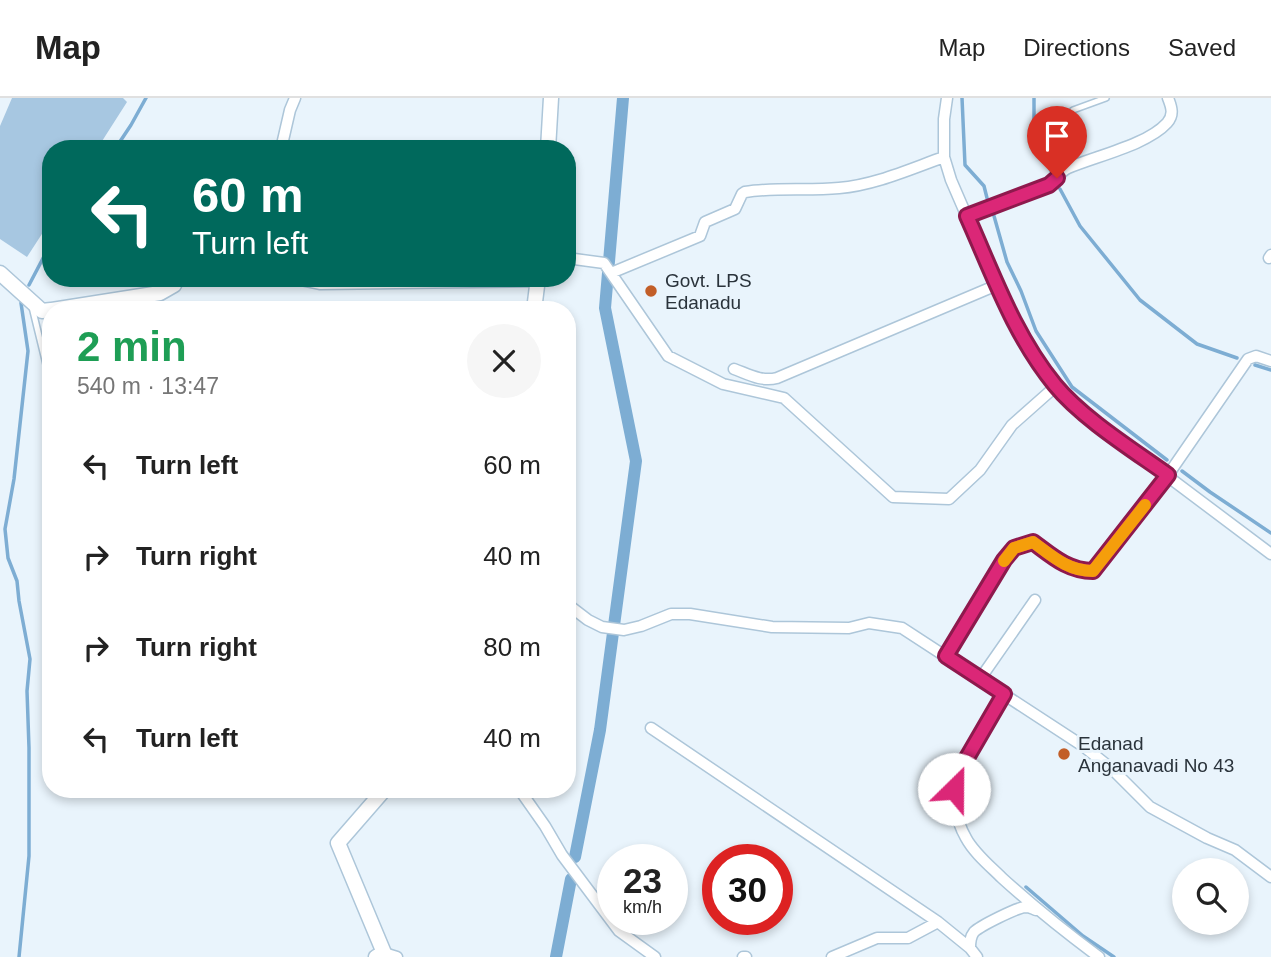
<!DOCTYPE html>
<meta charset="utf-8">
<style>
body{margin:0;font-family:Arial,sans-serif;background:#f6f6f6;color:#222;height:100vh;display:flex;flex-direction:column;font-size:26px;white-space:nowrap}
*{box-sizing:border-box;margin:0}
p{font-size:23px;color:#767676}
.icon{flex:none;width:38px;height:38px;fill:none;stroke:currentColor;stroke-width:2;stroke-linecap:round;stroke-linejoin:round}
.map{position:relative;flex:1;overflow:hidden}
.side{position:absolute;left:42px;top:203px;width:534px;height:497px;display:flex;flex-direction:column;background:#fff;border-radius:28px;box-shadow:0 4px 10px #0003}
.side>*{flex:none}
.top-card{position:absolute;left:42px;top:42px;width:534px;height:147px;border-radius:28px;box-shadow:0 4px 10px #0003;background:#00695c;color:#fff;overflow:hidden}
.controls{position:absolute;left:1172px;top:760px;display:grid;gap:14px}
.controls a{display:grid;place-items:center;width:77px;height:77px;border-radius:50%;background:#fff;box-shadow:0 4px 10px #0003;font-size:35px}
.speed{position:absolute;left:597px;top:746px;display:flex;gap:14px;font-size:35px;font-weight:700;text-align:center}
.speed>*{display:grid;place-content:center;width:91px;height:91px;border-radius:50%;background:#fff;box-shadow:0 4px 10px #0003;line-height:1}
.speed small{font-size:18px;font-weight:400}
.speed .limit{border:10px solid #d22;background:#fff;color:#111}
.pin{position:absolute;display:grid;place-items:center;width:60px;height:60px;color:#fff;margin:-72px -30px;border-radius:50% 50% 50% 0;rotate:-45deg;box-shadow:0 0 7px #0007}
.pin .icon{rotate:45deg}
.me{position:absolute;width:77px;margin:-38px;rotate:23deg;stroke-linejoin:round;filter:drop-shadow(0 0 5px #0008)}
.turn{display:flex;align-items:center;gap:24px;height:147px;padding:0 35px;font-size:32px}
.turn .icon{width:91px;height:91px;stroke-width:2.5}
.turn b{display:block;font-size:49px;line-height:60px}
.round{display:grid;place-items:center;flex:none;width:74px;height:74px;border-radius:37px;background:#f6f6f6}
.head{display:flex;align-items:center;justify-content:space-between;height:119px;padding:0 35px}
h1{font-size:42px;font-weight:700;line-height:52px;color:#1e9e55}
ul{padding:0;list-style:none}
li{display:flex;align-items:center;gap:21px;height:91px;padding:0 35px}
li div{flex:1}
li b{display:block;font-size:26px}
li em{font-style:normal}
header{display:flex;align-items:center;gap:42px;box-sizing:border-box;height:98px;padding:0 35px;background:#fff;border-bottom:2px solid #e0e0e0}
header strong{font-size:33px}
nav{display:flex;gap:38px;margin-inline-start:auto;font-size:24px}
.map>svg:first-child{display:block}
</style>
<header>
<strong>Map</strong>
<nav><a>Map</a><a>Directions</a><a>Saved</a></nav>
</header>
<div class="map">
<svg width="1271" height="859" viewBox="0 0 1271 859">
<rect width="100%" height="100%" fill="#e9f4fc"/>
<path fill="#a7c7e1" d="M12,0H123L127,4L97,51H51V122L27,159L0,141V28Z"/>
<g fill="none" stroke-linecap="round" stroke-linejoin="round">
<path stroke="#7dadd3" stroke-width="3.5" d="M962,0L965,67L984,88L987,100
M1034,0V40L1051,73
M115,51L131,27L146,0
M1060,91L1080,128L1140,202L1197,246L1237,260
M994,118L1007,164L1021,193L1036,233L1072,289L1167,362
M29,187L51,145
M1255,267L1271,272
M1182,373L1210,394L1271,435
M1026,789L1083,838L1114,859
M19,859L29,758V650L27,593L30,561L19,503L17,483L8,460L5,431L14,381L28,253L21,205"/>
<path stroke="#7dadd3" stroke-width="12" d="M575,759L600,632L636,363L605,210L623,0
M556,859L571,781"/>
<defs>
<path id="service" d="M1073,12L1106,0
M32,209L51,287"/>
<path id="minor" d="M947,0L944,21V59L951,82L1006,209L1030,251L1056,288L1094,323L1271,456
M281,51L290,12L295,0
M967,118C994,108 1023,100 1048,87C1057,83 1059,74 1068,70C1096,58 1147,47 1167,25C1174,17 1172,10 1168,0
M567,160L604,165L668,258L723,286L784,300L893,399L949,401L980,372L1012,327L1056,288
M1269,160L1271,157
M611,175L700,138L705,124L735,111L742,96L745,94C776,89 808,93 839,90C875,87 910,71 944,59
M734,271C748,276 761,284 777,280L997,187
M567,508L571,509L588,522L602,529L624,532L641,528L671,516H690L772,529L849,530L869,525L902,530L1083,648L1112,671L1150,709L1207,740L1235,752L1271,779
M946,558L1004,462L1014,450L1033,444C1052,458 1068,473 1093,473L1168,377L1248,261L1256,258L1271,263
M980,581L1035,502
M1004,596L957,677C952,697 955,721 966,740C974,755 990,768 1002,780C1034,809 1065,834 1099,859
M651,630L938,824L970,850L977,859
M519,691L545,728L562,757L619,833L655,859
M970,850C970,844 970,839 974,834C980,828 1016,810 1025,809C1030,809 1031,810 1036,812
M384,855L397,859
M743,859H746
M832,859L877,840H908L938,824"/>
<path id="tertiary" d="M548,51L551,0
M0,175L42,213L51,212
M301,180L320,184L538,181
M52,212L160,195L174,187L177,180
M534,212L538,180
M376,859L384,855L338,745L385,691"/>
</defs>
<use href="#service" stroke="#adc6d9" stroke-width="8"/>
<use href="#minor" stroke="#adc6d9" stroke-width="13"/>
<use href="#tertiary" stroke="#adc6d9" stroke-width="17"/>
<use href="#service" stroke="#fff" stroke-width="5"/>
<use href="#minor" stroke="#fff" stroke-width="10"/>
<use href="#tertiary" stroke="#fff" stroke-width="14"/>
</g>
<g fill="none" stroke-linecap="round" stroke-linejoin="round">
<defs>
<path id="route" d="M954,691L957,677L1004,596L946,558L1004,462L1014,450L1033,444C1052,458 1068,473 1093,473L1168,377C1133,352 1082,320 1055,287C1014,237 993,176 967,118L1049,87L1057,80"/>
</defs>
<use href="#route" stroke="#8e194d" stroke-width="18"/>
<use href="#route" stroke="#db2777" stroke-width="12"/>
<path stroke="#f59e0b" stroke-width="12" d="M1004,463L1014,450L1033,444C1052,458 1068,473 1093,473L1145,407"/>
</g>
<g fill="#c25e28" stroke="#e9f4fc" stroke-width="2.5">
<circle cx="651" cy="193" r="7"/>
<circle cx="1064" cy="656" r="7"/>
</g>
<g text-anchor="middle" stroke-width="6" stroke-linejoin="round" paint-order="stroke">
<g font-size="19" fill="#2a333b" stroke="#e9f4fc" text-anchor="start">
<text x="665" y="189">Govt. LPS<tspan x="665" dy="22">Edanadu</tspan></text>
<text x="1078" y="652">Edanad<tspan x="1078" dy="22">Anganavadi No 43</tspan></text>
</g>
</g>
</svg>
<div class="controls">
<a><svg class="icon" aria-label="search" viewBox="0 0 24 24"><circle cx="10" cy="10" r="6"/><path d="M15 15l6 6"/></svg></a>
</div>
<div class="speed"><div>23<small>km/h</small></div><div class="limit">30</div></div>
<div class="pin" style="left:1057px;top:80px;background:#d93025"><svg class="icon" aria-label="arrive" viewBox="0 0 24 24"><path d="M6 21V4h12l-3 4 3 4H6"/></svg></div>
<svg class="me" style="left:954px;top:691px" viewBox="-20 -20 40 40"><circle r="19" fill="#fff"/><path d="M0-13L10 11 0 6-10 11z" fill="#db2777"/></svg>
<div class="top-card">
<div class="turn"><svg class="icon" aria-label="left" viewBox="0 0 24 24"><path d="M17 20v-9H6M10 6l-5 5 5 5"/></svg><div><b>60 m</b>Turn left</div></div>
</div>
<section class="side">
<div class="head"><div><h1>2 min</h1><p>540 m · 13:47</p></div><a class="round"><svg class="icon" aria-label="close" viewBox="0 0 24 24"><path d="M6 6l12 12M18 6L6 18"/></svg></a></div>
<ul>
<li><svg class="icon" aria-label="left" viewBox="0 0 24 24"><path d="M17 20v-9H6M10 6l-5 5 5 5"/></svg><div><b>Turn left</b></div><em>60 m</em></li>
<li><svg class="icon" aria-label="right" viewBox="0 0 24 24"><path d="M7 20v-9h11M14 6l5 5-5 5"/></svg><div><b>Turn right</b></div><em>40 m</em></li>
<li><svg class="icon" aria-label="right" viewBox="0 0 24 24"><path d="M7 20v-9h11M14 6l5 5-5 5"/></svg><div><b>Turn right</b></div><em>80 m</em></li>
<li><svg class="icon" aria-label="left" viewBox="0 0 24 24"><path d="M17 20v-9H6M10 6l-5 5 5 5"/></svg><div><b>Turn left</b></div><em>40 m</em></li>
</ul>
</section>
</div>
